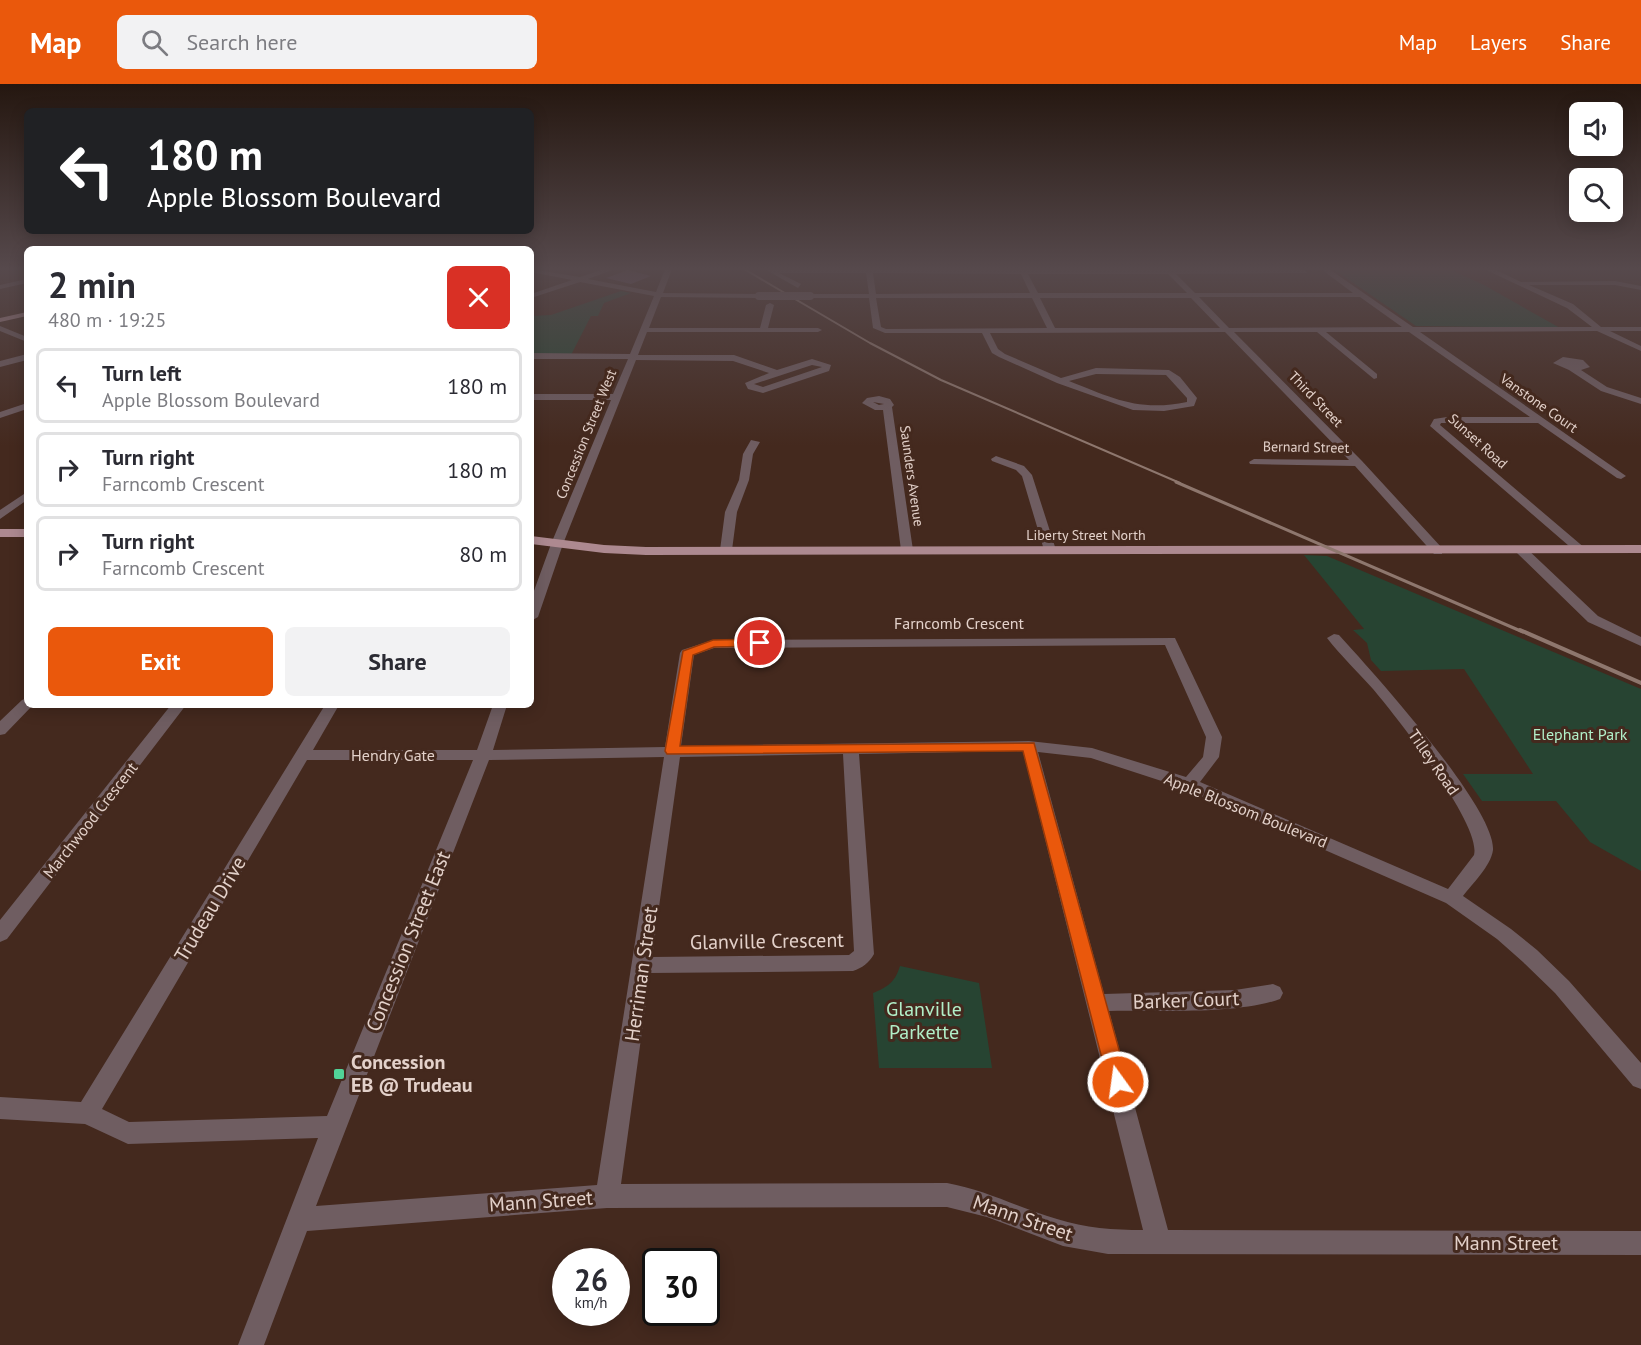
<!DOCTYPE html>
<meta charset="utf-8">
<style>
body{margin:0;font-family:"PT Sans",sans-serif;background:#f2f2f3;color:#2b2b33;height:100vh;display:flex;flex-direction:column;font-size:22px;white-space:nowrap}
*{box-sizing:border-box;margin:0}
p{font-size:20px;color:#7c7c81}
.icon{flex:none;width:33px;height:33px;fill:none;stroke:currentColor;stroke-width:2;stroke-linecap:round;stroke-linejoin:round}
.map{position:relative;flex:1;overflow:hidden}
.drawer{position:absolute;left:24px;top:162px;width:510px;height:462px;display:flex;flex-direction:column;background:#fff;border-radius:9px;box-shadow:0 3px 15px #0003}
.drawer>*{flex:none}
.guide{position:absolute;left:24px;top:24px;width:510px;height:126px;border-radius:9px;box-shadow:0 3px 15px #0003;background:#202124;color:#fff;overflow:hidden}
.tools{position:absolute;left:1569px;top:18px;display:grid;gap:12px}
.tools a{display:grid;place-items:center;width:54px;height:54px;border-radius:9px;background:#fff;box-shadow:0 3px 15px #0003;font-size:30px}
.speed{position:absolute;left:552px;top:1164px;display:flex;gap:12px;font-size:30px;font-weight:700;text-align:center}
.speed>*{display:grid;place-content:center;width:78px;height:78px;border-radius:50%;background:#fff;box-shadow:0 3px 15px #0003;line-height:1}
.speed small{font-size:15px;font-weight:400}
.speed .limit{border:3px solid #111;border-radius:9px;background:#fff;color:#111}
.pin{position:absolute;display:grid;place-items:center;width:51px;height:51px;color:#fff;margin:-26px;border:3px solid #fff;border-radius:50%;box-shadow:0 2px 6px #0007}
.me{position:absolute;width:66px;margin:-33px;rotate:346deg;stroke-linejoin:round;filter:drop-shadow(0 0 4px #0008)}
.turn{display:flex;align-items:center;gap:21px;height:126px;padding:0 24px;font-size:27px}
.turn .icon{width:78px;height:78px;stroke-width:2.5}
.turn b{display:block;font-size:42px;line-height:51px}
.round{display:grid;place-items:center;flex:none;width:63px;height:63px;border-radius:9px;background:#f2f2f3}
.headline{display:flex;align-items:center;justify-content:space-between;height:102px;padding:0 24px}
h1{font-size:36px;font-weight:700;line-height:45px}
.action{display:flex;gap:12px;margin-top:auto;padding:12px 24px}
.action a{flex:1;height:69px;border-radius:9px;background:#ea580c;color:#fff;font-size:24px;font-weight:700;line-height:69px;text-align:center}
.action a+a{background:#f2f2f3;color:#2b2b33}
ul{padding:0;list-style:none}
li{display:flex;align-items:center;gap:18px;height:75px;margin:0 12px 9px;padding:0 12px;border:3px solid #e1e1e2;border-radius:9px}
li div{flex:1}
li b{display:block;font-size:22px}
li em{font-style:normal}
header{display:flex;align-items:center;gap:36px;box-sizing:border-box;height:84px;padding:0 30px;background:#ea580c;color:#fff}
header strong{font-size:28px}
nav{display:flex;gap:33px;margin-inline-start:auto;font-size:21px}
.search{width:420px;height:54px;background:#f2f2f3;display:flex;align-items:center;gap:15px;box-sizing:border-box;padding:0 21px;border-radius:9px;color:#7c7c81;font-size:22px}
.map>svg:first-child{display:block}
</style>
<header>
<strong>Map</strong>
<div class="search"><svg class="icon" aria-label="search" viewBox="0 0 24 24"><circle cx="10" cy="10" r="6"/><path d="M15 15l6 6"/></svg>Search here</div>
<nav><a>Map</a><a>Layers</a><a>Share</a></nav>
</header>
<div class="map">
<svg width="1641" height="1261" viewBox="0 0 1641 1261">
<rect width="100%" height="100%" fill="#44291e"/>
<path fill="#274432" d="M1333,185H1449L1484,201L1560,244L1416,242Z
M621,207L631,209L604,219L598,232H591L571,271H531V232L551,231Z
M1304,471L1327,472L1641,605V787L1590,758L1556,717H1482L1463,690H1533L1464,585L1381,587L1371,576L1367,559L1353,546L1364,545Z
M900,882L979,899L992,984H879L873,909C888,903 895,898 900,882Z"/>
<path fill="#6c536e" d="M628,186L651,192L631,200L606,194Z"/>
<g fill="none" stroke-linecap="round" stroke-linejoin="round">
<path fill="#6f5d61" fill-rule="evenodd" d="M23,185H27V188Z
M531,185L580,193L604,185H615L588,195L656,208L665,185H672L663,209L759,210L763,212L759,214L661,213L649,244H760L766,221L770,219L774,221L768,244H818L822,246L818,248H647L638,271H734L777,286L812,275L831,281L829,287L763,309L748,305L745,299L769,289L733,277L636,276L563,460L538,533L531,537V515L551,460L611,316H531V310H613L628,275H531V269L630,270L654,212L580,198L531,214V210L572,196L531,188ZM812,281L822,283L763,303L754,300Z
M769,185L1305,186L1307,189L1176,190L1195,209H1353L1321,185H1329L1413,243H1592L1567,224L1484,185H1494L1521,198L1615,197L1641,202V206L1615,201H1529L1573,220L1601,243H1641V247H1610L1641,262V267L1597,247L1420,248L1626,392L1621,395L1617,394L1538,339H1441L1440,341L1586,465L1584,468H1576L1430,342L1434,335L1447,333H1530L1409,248H1326L1377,290V294L1374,295L1317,248H1234L1362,377L1442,464V470H1434L1355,382L1250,380L1249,378L1254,375L1349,376L1225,248L990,249L998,265L1005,270L1061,294L1096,284L1169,286L1180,293L1197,314L1194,322L1164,327L1133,326L1057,299L999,273L992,269L982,249H885L873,244L869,214H810L806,212L810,210H869L866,189H779L801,200L798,204L768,187ZM873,189L1021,190L1030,209L876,210ZM1028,190H1168L1187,209H1038ZM1199,213H1360L1402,243L1229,244ZM876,214H1032L1047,244L886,245L881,243ZM1040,214H1191L1220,244H1055ZM1096,290L1166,291L1187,314V318C1139,328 1112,314 1069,297Z
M27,195V199L0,205V201Z
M0,242L27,253V258L0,247Z
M27,270V276L0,283V277Z
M1563,273L1583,276L1590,283L1581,286L1607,303L1641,314V320L1601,307L1569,286L1553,279Z
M879,312L890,315L894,321L892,323L913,466L907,470L901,466L883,326H875L862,319L867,314ZM873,318L884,320L879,321Z
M27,319V325L0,334V328Z
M751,356L760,358L753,370L749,396L737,428L732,466L726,470L720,466L725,428L739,396L743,370Z
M996,372L1024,382L1032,391L1056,466L1054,469H1046L1044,466L1022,392L1016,386L992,377L991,375Z
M27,408V416L0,435V426Z
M1521,462L1525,463L1598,532L1641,553V562L1588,538L1517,469V463Z
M1334,550L1339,551C1370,585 1496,724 1493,766C1491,782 1472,800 1463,812L1511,845L1537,866L1569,897L1641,979V1005L1633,1002L1555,909L1523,878L1497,855L1446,819L1183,704L1091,674L1038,668L1104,910L1235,906L1273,900L1280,903L1283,909L1280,915C1236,931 1157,926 1109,927L1168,1146L1641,1147V1171L1108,1170L1063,1162L987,1133L947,1123L607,1124L307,1147L264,1261H238L318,1054L128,1060L85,1040L0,1035V1013L81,1018L325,621H339L313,666H477L493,621H507L493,666L665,663L680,569L682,566L713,556L1175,554L1222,653L1219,673L1200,698L1448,805L1474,771C1482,741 1395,631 1373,605C1358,588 1341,572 1327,554ZM1165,561L1206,653L1203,673L1186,693L1092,664L1029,657L681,662L694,571L714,564ZM1023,667L1143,1146C1114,1146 1085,1144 1057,1135C1019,1124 986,1106 947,1099L621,1100L650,889L853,887C862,884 869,879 874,870L859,670ZM843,670L854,867L849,871L652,873L680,673ZM664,673L597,1101L316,1122L489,676ZM307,676H473L327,1032L129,1038L102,1025Z
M27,614V621L32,622L5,650L0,651V637L22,616Z
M171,621H186L7,855L0,858V836Z"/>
<path fill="#ad8990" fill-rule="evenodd" d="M27,228V232L0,238V234Z
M0,445H27V453H0Z
M531,452L604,461L646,463L1641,461V469L646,471L604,469L531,460Z"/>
<path stroke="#8e776e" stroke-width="2" d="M744,185L870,259L941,296L1180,399"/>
<path stroke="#8e776e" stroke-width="3" d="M1176,398L1523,548"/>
<path stroke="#8e776e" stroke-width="4" d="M1520,546L1641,599"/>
<path stroke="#6f5d61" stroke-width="8" d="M759,212H810"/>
</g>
<linearGradient id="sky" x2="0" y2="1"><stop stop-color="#251710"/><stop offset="0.51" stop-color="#56494c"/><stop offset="1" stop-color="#56494c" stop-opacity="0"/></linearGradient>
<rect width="1641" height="362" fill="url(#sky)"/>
<path fill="#ea580c" stroke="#983908" stroke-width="1.5" d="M760,555L766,559L764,562L714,563L693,571L680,662L1034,659L1128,998L1125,1004L1118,1007L1111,1004L1108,998L1023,667L667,670L665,667L683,567L713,556Z"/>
<rect fill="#51d398" stroke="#44291e" stroke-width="2" x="333" y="984" width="12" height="12" rx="3"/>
<g text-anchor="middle" stroke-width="6" stroke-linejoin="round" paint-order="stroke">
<g font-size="14" fill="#e3d1ca" stroke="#44291e">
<text transform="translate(1316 315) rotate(46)" y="5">Third Street</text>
<text transform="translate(1539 319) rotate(35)" y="5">Vanstone Court</text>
<text transform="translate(586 350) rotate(-68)" y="5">Concession Street West</text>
<text transform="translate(1478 357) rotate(42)" y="5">Sunset Road</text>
<text transform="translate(1306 363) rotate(1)" y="5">Bernard Street</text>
<text transform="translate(912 392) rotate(82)" y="5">Saunders Avenue</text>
<text x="1086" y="456">Liberty Street North</text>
</g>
<g font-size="16" fill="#e3d1ca" stroke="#44291e">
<text x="959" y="545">Farncomb Crescent</text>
<text x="393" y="677">Hendry Gate</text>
<text transform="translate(1434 678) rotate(55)" y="6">Tilley Road</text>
<text transform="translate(1246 726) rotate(22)" y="6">Apple Blossom Boulevard</text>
<text transform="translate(90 736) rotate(-52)" y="6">Marchwood Crescent</text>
</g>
<g font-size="16" fill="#b1efc8" stroke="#44291e">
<text x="1580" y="656">Elephant Park</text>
</g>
<g font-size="20" fill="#e3d1ca" stroke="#44291e">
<text transform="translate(210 825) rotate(-59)" y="7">Trudeau Drive</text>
<text transform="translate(408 857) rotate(-68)" y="7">Concession Street East</text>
<text transform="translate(767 857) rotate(-1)" y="7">Glanville Crescent</text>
<text transform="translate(641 890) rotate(-82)" y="7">Herriman Street</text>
<text transform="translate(1186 916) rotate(-2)" y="7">Barker Court</text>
<text transform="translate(541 1117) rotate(-4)" y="7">Mann Street</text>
<text transform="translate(1023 1134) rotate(19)" y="7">Mann Street</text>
<text x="1506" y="1166">Mann Street</text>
</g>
<g font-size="20" fill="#b1efc8" stroke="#44291e">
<text x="924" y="932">Glanville<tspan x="924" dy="23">Parkette</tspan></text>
</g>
<g font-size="20" font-weight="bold" fill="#e3d1ca" stroke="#44291e" text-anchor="start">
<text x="351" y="985">Concession<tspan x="351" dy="23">EB @ Trudeau</tspan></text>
</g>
</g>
</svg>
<div class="tools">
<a><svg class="icon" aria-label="sound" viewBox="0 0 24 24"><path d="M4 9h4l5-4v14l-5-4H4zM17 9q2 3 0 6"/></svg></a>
<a><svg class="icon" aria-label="search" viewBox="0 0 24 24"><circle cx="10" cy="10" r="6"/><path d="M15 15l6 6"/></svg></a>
</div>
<div class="speed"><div>26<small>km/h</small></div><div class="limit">30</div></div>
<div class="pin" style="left:760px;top:559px;background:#d93025"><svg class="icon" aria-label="arrive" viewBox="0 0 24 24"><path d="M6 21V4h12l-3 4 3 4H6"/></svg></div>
<svg class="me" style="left:1118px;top:998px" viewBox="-20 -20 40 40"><circle r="17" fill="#ea580c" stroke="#fff" stroke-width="3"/><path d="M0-11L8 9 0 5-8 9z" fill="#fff"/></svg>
<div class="guide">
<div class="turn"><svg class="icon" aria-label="left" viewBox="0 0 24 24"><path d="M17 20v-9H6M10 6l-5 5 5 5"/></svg><div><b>180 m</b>Apple Blossom Boulevard</div></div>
</div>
<section class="drawer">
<div class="headline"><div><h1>2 min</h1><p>480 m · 19:25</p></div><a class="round" style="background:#d93025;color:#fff"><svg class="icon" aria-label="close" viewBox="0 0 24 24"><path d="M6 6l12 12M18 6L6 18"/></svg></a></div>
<ul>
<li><svg class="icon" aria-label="left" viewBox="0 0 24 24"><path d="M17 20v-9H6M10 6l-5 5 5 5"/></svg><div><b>Turn left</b><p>Apple Blossom Boulevard</p></div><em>180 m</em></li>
<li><svg class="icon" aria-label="right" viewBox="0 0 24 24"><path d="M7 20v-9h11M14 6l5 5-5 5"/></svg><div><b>Turn right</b><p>Farncomb Crescent</p></div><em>180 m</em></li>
<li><svg class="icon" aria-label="right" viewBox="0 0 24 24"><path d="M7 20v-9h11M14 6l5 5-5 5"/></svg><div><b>Turn right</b><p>Farncomb Crescent</p></div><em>80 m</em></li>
</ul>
<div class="action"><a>Exit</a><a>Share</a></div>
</section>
</div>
